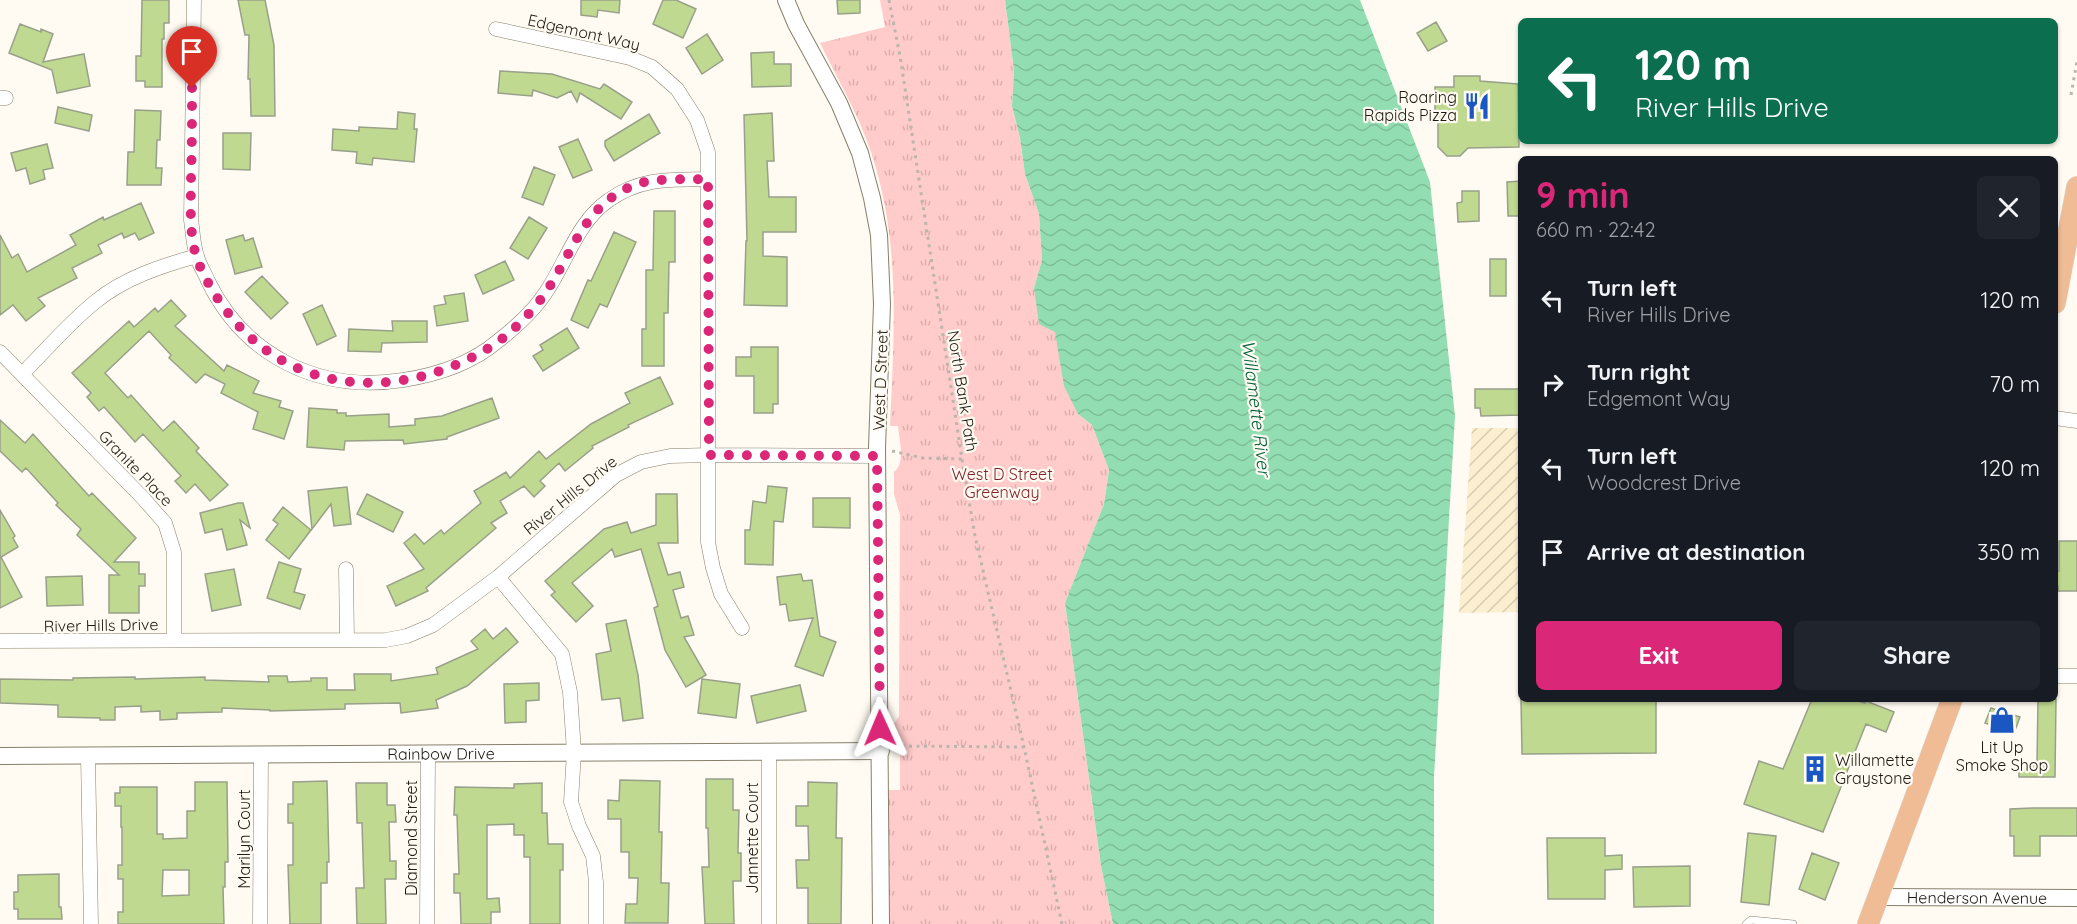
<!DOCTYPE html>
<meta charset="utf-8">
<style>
body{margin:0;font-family:Quicksand,sans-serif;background:#20242c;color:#f1f3f6;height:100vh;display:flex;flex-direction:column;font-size:22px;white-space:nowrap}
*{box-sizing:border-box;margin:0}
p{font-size:20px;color:#9ea1a6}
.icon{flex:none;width:33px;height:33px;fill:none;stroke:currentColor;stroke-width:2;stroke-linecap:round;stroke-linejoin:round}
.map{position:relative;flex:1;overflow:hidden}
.details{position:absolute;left:1518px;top:156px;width:540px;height:546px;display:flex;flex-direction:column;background:#171b24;border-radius:9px;box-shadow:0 2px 4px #0004}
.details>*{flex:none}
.guide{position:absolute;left:1518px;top:18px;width:540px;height:126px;border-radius:9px;box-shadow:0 2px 4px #0004;background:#0b6e4f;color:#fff;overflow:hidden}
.pin{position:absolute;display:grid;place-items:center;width:51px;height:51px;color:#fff;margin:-62px -26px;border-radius:50% 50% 50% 0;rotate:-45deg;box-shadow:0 0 6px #0007}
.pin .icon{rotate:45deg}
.me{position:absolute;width:66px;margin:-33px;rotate:359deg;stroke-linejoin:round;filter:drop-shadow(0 0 4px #0008)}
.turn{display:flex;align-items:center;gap:21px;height:126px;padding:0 18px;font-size:27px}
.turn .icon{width:78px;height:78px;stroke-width:2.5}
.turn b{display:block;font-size:42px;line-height:51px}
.round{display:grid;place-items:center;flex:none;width:63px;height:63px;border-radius:9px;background:#20242c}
.overview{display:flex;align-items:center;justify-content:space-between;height:102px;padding:0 18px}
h1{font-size:36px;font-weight:700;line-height:45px;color:#db2777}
.action{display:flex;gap:12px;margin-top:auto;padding:12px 18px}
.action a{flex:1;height:69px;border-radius:9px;background:#db2777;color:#fff;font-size:24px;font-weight:700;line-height:69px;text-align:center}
.action a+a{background:#20242c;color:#f1f3f6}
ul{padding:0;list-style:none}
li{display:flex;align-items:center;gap:18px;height:84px;padding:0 18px}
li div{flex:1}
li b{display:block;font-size:22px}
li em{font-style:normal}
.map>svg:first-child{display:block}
</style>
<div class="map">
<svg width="2077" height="924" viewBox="0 0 2077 924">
<defs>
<pattern id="industrial-furrows" width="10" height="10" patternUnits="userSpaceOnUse" patternTransform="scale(1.5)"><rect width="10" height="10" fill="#fbefd0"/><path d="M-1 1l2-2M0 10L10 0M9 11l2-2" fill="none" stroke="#d7ccb2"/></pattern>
<pattern id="park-tufts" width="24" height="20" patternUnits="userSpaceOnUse" patternTransform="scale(1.5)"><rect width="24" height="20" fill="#ffcccb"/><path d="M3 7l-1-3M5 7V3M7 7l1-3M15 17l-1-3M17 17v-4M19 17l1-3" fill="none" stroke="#daafad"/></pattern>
<pattern id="water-waves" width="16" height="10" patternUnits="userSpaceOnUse" patternTransform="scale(1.5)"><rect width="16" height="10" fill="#92deb2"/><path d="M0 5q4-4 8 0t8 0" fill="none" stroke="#7dbe98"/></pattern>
</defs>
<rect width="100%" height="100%" fill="#fffbf2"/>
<path fill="url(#industrial-furrows)" d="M1472,428H1521V612L1459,613Z"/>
<path fill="url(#park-tufts)" d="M880,0H1005L1014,71L1012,106L1020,138L1025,174L1039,214L1042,260L1034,288L1055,331L1078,414L1092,425L1109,470L1104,504L1065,603L1101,866L1113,924H889L887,790H900V742H892L891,728L899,716L900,515L894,494V472C906,463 899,439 898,426H890C894,334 901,244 872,155C859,115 838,80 820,43L885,27Z"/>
<path fill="url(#water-waves)" d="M1005,0H1360L1430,182L1455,416L1434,777V924H1113L1101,866L1065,603L1104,504L1109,470L1092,425L1078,414L1064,386L1055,332L1039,324L1034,288L1042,260L1039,214L1025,174L1020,138L1012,106L1014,71Z"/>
<path fill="#c0d990" stroke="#98a08a" stroke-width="1.5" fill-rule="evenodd" d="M142,0H169V23H164V39H162V87H145V81H136V56H141Z
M238,0H265L274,45L275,116H251L250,79H248L249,35H245Z
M581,0H620L619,13L598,10L597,17L581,15Z
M663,0H676L696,9L683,38L653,24Z
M837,0H860V13L838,14Z
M1436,22L1447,41L1428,51L1417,33Z
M20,24L41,32V29L53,34L43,62L84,54L90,86L57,93L52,70L9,53Z
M707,34L723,60L702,74L686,48Z
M774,52V64H791V86L752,87L751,53Z
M500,71L552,74L600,89L604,84L632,102L621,119L580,93L577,102L571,91L557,98L533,90L532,96L498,93Z
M1454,76H1480V81L1518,84L1519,147L1468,148L1460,156H1447L1438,147V119H1435V87H1454Z
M58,107L92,115L89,131L55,123Z
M135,110L161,111L160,140H157L156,168H162L161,185H127L128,152H134Z
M398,112L415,114L414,129H417L414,162L373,158L372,165L356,163L357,152L332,150L333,129L359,131V127L397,129Z
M772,113L774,161H767L769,197H796V232H763V256L787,257V306L744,305L746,241H747L744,115Z
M649,114L660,133L614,161L605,146V141Z
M223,133H251L250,170L223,169Z
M578,139L592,170L573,178L559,147Z
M47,144L53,168L43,170L45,179L30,184L26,168L16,171L11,153Z
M534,167L555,175L543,205L522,197Z
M1521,181V216H1508L1507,182Z
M1462,191H1479V221L1458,222L1457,203L1462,202Z
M141,203L154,233L139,240L135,233L124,238L122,233L98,245L102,253L72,268L77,278L38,298L45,306L26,321L13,305L0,315V235L12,258L18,254L27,272L76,245L70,235L103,217L104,220Z
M654,211H675V262H669L668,313H664V366H642V329H646V270H653Z
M529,217L547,228L528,259L510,248Z
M614,232L636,242L607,307L600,304L588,328L571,320L588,280L591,281Z
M243,235L245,241L253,238L262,267L235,274L226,240Z
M1490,259H1506V296H1490Z
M505,261L514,280L483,294L475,275Z
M262,276L288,303L271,319L245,292Z
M464,293L468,321L437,326L434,306L446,304L444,296Z
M171,300L186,316L175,326L224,371L227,365L259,381L253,393L281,401L279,407L293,411L284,439L253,429L258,412L221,393L225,384L205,374L196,383L169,358L171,355L149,331L105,373L128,398L131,395L163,431L174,421L199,448L196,451L228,485L210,501L195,484L186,493L175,481L181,476L143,434L135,442L104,407L99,411L87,397L91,393L72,373L129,321L134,327L155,308L158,312Z
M322,305L336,336L317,345L303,314Z
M392,321H427V342L382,343L381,352L348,351L349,329L393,331Z
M567,328L579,348L543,371L533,356L543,350L540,345Z
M751,347H778V404H773V413H754V376H736V357H751Z
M660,377L673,404L628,425L629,427L592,446L593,448L565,471L559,463L540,481L545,486L534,497L524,486L500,501L507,513L491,523L496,528L426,588L428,591L396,606L387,586L424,569L404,543L415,534L424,544L441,530L444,534L481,503L474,491L506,472L510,478L539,451L546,459L591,424L630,403L625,393Z
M1475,389H1521V415L1481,416L1480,408H1475Z
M492,398L499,418L447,437V439L404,444L403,440L345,441L344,450L307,447L309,408L337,410V413H346V416L389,414V427L415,425V419L442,416Z
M0,420L25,443L33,434L89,496L92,493L136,538L114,562H139V574H145V586H139V613H109V575H119L77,535L81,529L56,505L58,503L26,468L22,472L0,451Z
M768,486L787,488L783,522L774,521L773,565L745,564V530H750L753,501L766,503Z
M347,487L351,524L334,526L331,504L312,529L308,491Z
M367,494L403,512L393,532L357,514Z
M656,494H677L678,543H658L668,575L680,572L684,587L673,590L681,618L688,616L694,635L684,637L706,675L686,687L665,650L654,608L658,606L641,549L615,557L612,549L572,583L593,606L576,622L551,595L555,592L545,581L604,529L627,522L631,533L656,525Z
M813,498H850V528L813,527Z
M238,503H243L250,528L240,520L247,545L227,550L222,529L205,533L200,513Z
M283,507L311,530L289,559L266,540L278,524L273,520Z
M0,510L15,536L13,538L18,547L1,557L22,597L0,608Z
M2059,541H2077V591H2058V586H2055V571H2059Z
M279,562L301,569L294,592L305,595L300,609L267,598Z
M234,569L241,605L212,611L205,574Z
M801,574L803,581L812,580L820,636L836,642L823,676L795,666L813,618L789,621L786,604L780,605L777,577Z
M82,576L83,605L47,606L46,577Z
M626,620L638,675L643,718L623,721L620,698L602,700L596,654L611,651L606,624Z
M506,628L518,642L467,686L436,700L438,708L401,713L400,703L345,704V709L270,711V710L222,708V712L177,713V719L160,720V711L141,712V706L115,707V720H100V718L58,717V705L0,703V679L73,680V678L135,677V679L205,677V680L269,682L268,676H287L288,682L311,681V678H327V690H355L354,674H391V681L438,674L436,668L478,649L471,641L485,629L493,639Z
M702,679L740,684L736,718L698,713Z
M539,683V700L526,701V722L505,723L504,684Z
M800,685L806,711L757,723L751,696Z
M1521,699H1656V753L1522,754Z
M1812,699H1850L1865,703L1866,701L1894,712L1886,732L1866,724L1823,832L1744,804L1759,761L1783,769Z
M2038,699H2056L2055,777H2019V763H2037Z
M1991,708L2020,717L2014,733L1985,723Z
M706,779H733V810H739L738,853H741V881H733L734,924H705L702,867H709L708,828H706Z
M620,780L660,781L659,832H662L661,883H669L668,923H625L626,904H637L638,878H629V852H621V819H608V800L619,801Z
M327,781L329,862H327V883H321V924H290L288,865H293V823H288V804H293V782Z
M195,782H227L228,862H225V887H223L224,924H118V912H123V879H118V865H122V827H121V806H115V793H120V787H157V834H163V839L187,838V811H195ZM163,870H189V895L162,896Z
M808,782L837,783L836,838H842L841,924H808V888H797L796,860H809L808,826H796V806H808Z
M356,783H387V805H395L396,822H389L390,861H396V879H385L386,924H357L356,888H364L362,823H357Z
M542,783V813H547L548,844H563V870H560V924H530V857H524V835H514V824L487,825V899L499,898L500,912H491V924H461L460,893H454V874H459L457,815H454L455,787L514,788V784Z
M2032,808H2077V836H2040V856H2014V836H2010V809Z
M1748,833L1776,836L1769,905L1741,902Z
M1547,838H1605V856L1622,855V869L1605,870V899H1548Z
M1812,853L1839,863L1825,900L1799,889Z
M1690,866V906L1634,907L1633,867Z
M59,874V907H61L62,919H18V909H14V892H18V875Z"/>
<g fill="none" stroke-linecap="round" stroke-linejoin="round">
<defs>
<path id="service" d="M1746,924L1751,920L1793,924"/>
<path id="minor" d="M194,0L191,220C193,232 193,245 197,256C199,265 205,273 208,281C245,357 320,393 403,380C436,375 472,363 498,341C516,327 536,309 548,289C567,260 579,220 609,200C641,177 671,180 708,179
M496,29L630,58L652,67L677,89L697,120L708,152V542L713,568L721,594L742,628
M0,98H6
M0,352L142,497L165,523L174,552V640
M22,374C46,350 69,323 95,302C124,278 161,266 197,256
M2055,418L2077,421
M346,569L347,640
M498,577L562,654L570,692L574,752L571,802L579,826L593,856L596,882V924
M0,641L386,640L407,636L433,625L498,577L616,475L641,462L670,456L709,455L877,456
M2055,676H2077
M88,755L91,924
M260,924L261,754
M427,924L428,753
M769,924V751"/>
<g id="tertiary">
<path d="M786,0L796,24L839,103L860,153L872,198L879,235L882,304L877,448L881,924"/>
<path id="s1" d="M0,756L881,751"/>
<path id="s2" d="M1878,897L2077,898"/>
</g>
<path id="primary" d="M2055,303L2077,187
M1868,924L1952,699"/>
</defs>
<use href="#service" stroke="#877f6a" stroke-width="8"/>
<use href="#minor" stroke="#877f6a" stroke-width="15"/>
<use href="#tertiary" stroke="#877f6a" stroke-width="18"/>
<use href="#primary" stroke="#dbdad9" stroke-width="22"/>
<path stroke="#bab6ad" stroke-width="3" stroke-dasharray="3 4.5" stroke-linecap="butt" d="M889,0L900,56L962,459L975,536L1024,747L1062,924
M2071,95L2077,61
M892,451L923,458L962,459
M894,746L1024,747"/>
<use href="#service" stroke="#fff" stroke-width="7"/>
<use href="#minor" stroke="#fff" stroke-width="14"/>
<use href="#tertiary" stroke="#fff" stroke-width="16"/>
<use href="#primary" stroke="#efbc96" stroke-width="21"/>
</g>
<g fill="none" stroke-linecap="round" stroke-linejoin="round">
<path stroke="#db2777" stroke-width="10" stroke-dasharray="0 18" d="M192,88C192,118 192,149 191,179C191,204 189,231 196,256C203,277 218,301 232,318C299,400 411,399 495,344C514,331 535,309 548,289C574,249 585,206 632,186C651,177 687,180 708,179L709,455L877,456L880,728"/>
</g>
<defs>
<symbol id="restaurant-bare" viewBox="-9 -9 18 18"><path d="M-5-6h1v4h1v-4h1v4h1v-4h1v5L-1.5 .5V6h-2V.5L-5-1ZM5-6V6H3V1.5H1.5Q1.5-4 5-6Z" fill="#1b57c3" stroke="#fffbf2" stroke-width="2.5" paint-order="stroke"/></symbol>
<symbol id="shop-bare" viewBox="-9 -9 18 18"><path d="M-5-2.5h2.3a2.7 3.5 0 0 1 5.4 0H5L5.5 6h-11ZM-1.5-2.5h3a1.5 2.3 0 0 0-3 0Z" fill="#1b57c3" stroke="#fffbf2" stroke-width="2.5" paint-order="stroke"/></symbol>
<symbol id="building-bare" viewBox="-9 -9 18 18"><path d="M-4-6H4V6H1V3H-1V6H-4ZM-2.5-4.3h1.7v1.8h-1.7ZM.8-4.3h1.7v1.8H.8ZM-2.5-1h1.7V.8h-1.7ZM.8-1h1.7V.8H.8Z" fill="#1b57c3" stroke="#fffbf2" stroke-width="2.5" paint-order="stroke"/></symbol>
</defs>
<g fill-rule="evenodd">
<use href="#restaurant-bare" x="1458" y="87" width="38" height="38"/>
<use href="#shop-bare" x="1983" y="701" width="38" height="38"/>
<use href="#building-bare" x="1796" y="750" width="38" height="38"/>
</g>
<g text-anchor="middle" stroke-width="4.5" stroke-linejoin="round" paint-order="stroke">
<g font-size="16" fill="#1d1a11" stroke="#fffbf2">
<text transform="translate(584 32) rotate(13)" y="6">Edgemont Way</text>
<text transform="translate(880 380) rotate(-88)" y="6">West D Street</text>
<text transform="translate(963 391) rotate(81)" y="6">North Bank Path</text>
<text transform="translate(136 468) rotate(46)" y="6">Granite Place</text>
<text transform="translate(570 495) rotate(-39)" y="6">River Hills Drive</text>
<text transform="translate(101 625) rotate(-1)" y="6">River Hills Drive</text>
<text dy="6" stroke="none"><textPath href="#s1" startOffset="441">Rainbow Drive</textPath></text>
<text transform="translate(411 838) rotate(-90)" y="6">Diamond Street</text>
<text transform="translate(752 838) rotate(-90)" y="6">Jannette Court</text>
<text transform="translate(244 839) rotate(-90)" y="6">Marilyn Court</text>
<text dy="6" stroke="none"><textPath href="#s2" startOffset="99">Henderson Avenue</textPath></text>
</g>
<g font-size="16" fill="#1d1a11" stroke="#fffbf2" text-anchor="end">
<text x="1457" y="103">Roaring<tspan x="1457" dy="18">Rapids Pizza</tspan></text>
<text x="2002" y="753" text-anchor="middle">Lit Up<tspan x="2002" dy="18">Smoke Shop</tspan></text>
<text x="1835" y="766" text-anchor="start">Willamette<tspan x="1835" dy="18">Graystone</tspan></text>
</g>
<g font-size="16" fill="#80222a" stroke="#fffbf2">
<text x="1002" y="480">West D Street<tspan x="1002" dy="18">Greenway</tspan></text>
</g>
<g font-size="18" font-style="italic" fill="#03643d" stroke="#fffbf2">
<text transform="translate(1256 408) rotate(83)" y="6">Willamette River</text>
</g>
</g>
</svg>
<div class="pin" style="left:192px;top:88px;background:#d93025"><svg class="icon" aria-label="arrive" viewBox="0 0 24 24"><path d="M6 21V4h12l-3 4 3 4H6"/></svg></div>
<svg class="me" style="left:880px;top:728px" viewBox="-20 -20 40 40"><path d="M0-17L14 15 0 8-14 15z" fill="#db2777" stroke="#fff" stroke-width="4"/></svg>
<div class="guide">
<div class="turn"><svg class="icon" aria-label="left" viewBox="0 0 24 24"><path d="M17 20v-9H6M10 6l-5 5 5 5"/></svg><div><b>120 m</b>River Hills Drive</div></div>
</div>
<section class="details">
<div class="overview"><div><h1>9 min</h1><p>660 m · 22:42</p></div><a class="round"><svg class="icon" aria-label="close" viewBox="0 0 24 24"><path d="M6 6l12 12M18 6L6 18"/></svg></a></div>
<ul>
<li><svg class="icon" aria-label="left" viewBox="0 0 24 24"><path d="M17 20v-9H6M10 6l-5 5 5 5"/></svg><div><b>Turn left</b><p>River Hills Drive</p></div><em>120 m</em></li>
<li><svg class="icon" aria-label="right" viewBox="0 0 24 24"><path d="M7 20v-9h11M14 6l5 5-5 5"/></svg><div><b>Turn right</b><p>Edgemont Way</p></div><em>70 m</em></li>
<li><svg class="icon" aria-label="left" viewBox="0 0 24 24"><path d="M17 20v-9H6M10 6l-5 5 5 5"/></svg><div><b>Turn left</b><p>Woodcrest Drive</p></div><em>120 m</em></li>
<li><svg class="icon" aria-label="arrive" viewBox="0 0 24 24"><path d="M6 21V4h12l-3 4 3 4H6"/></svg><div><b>Arrive at destination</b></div><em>350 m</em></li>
</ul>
<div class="action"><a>Exit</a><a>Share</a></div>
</section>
</div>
